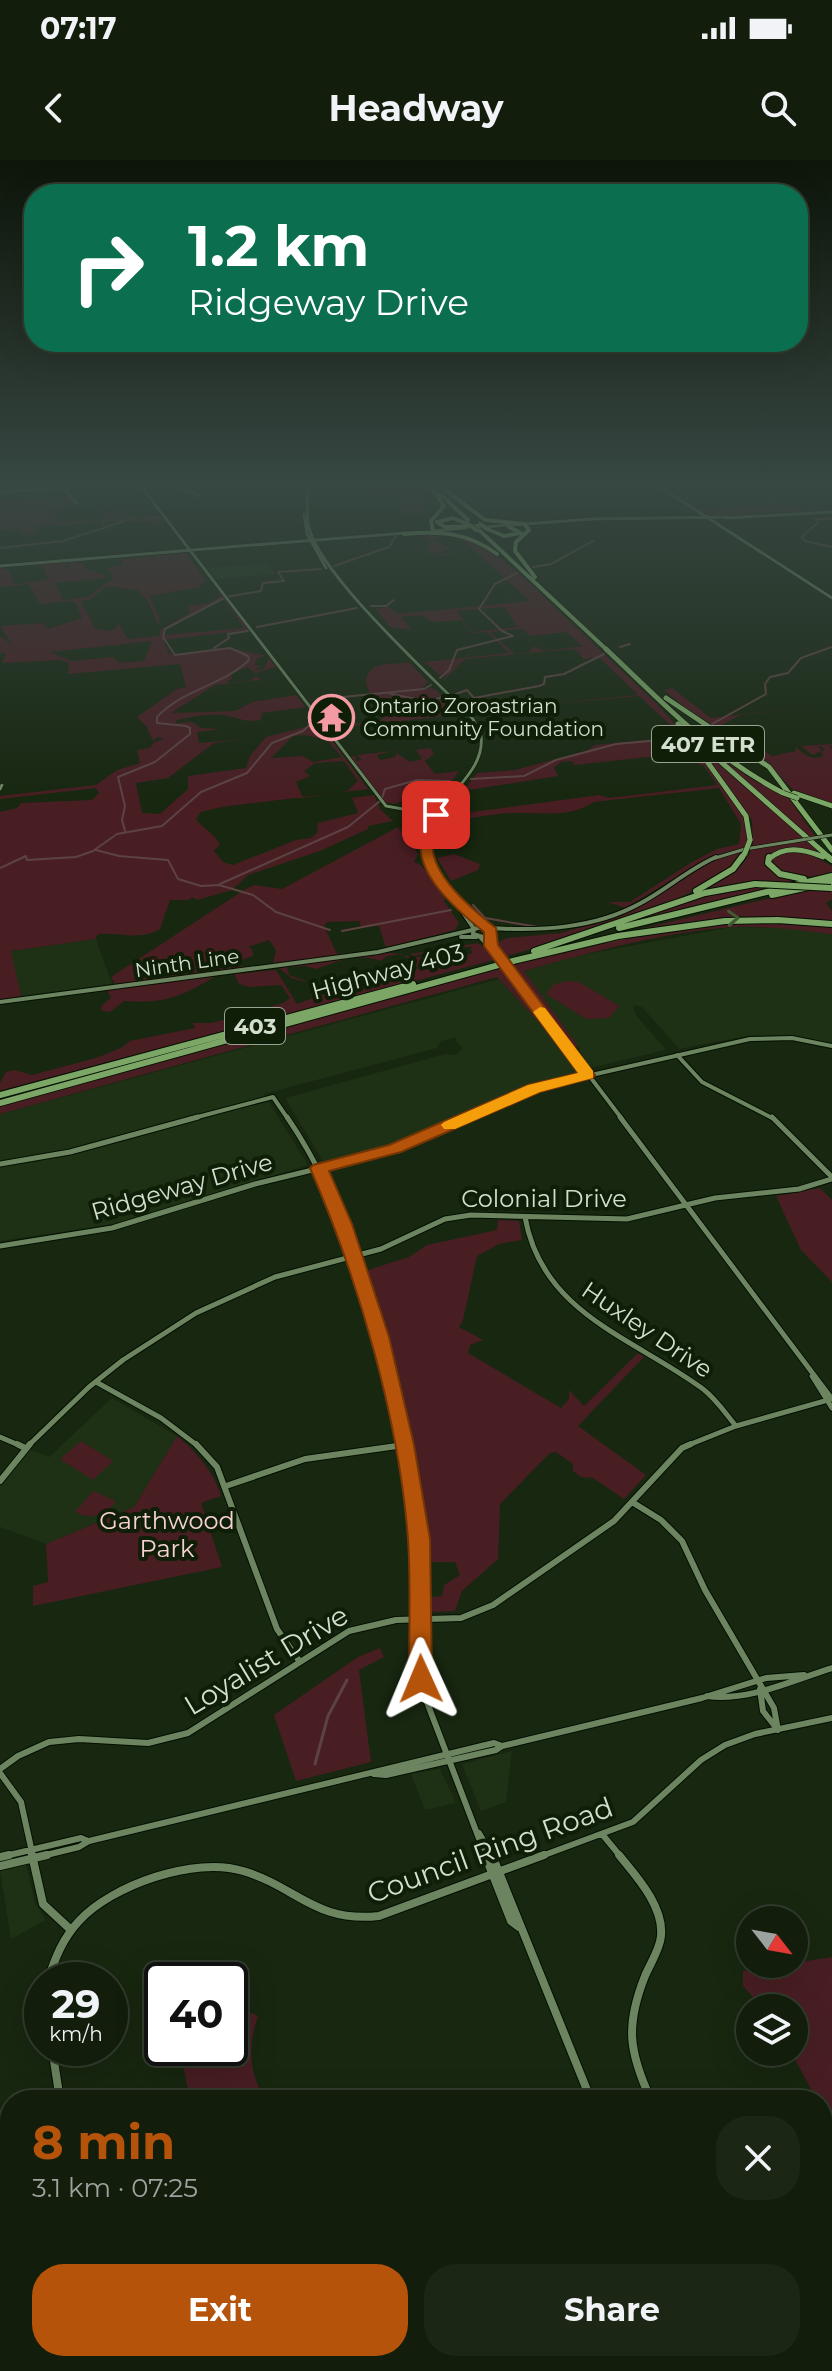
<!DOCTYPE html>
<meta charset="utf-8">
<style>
body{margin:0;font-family:Montserrat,sans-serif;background:#1b2615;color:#f1f3f6;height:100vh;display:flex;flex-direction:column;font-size:30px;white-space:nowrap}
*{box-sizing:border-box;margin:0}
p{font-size:26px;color:#9ca29d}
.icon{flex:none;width:44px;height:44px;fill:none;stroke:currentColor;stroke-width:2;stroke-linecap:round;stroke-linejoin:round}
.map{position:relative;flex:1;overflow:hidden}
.drawer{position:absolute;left:0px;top:1930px;width:832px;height:282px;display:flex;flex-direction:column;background:#121d0c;border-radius:32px 32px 0 0;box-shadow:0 8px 32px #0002,0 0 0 2px #313b2d}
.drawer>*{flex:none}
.top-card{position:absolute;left:24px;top:24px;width:784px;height:168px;border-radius:32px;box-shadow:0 8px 32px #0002,0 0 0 2px #313b2d;background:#0b6e4f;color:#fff;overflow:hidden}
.needle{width:52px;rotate:121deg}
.tools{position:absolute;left:736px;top:1746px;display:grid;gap:16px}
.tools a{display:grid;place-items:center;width:72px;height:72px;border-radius:50%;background:#121d0c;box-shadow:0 8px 32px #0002,0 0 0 2px #313b2d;font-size:40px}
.speed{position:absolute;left:24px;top:1802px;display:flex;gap:16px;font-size:40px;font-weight:700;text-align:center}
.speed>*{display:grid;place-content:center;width:104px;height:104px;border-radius:50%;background:#121d0c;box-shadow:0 8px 32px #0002,0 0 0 2px #313b2d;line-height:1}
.speed small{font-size:20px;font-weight:400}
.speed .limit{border:4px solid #111;border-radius:12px;background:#fff;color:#111}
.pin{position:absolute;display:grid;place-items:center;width:68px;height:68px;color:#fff;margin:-34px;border-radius:16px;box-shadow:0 4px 12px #0006}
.me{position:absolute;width:88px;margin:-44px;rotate:359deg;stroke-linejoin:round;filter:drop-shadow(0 0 6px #0008)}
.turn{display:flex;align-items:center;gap:28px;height:168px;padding:0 32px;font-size:36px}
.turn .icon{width:104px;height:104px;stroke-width:2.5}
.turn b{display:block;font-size:56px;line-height:68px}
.round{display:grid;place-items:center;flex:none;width:84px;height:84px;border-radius:32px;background:#1b2615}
.head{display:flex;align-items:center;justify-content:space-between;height:136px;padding:0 32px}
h1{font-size:48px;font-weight:700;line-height:60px;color:#b45309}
.action{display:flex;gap:16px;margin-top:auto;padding:16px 32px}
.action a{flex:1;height:92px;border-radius:32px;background:#b45309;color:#fff;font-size:32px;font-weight:700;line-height:92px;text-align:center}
.action a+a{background:#1b2615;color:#f1f3f6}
.status{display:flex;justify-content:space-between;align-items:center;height:56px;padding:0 40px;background:#121d0c;direction:ltr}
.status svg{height:22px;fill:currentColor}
header{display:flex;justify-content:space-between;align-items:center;height:104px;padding:0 32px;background:#121d0c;font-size:36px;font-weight:700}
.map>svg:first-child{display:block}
</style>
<div class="status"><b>07:17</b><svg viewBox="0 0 49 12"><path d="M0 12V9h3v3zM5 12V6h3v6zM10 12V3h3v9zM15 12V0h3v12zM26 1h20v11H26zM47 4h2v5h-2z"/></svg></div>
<header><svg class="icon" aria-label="back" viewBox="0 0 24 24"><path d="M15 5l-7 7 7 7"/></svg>Headway<svg class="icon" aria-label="search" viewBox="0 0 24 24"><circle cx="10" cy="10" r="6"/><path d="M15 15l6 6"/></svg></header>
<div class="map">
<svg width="832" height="2211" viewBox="0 0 832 2211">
<rect width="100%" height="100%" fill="#182710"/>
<path fill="#1e3114" d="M267,403L276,414L214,419L206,408Z
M732,767L788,768L832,774V883L774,875L746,876L679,889L642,847L633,845L636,855L666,890L594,907L587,906L578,886L524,811L581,795Z
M96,779L112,824L21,836L10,791Z
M499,819L543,866L578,912L533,923L386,986L323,1001L285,938L445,894L456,895L463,888L455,881L457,877L441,881L437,888L264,934L308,1005L113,1064L0,1081V954Z
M112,1238L177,1276L134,1347L46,1384L0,1367V1327L29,1289L49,1297Z
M512,1591L506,1642L481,1651L462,1604Z
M440,1609L456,1643L425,1650L411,1614Z
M26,1704L35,1743L46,1760L11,1779L0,1711Z
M832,2142V2211H718L715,2202H822V2145Z"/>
<path fill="#481e23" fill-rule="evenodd" d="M363,325H423L437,338L419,341L431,354L404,353L396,345L404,338L371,339L376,336Z
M659,325L701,348L772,346L738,325H746L783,346L819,348L803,343L806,341L780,325H783L825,350L710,356Z
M69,336L76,347L53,350L58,362L104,360L106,358L99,347L86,346L123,343L102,346L106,354L129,348H156L124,351L117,357L121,358L127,354L134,358L162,356L168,363L104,361L109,375L100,362L36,367L34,374L26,376L16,369L0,370V341Z
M447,372L473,377L520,414L655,542L707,600L748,663V686L710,697L625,748L608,742H630L692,702L717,689L739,684L741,664L719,628L594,642C570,657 548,653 521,653C495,652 466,660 440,664L443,656L599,635L609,638L717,625L704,606L690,600L685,593L574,605L572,601L561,602L554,608L558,616L463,631L477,613L515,610L586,591L595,585L668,578L677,571L639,536L509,548L638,535L599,497L584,499L574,489L465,499L443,521L447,512L439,515L425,502L509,493L487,472L472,473L462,460L432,462L422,455L401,457L411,470L390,467L376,449L389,447L397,454L530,441L458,376L443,375L433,379L451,388L438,394L451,392L446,396L435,395L437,391L431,395L426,387L433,383L421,374ZM504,447L517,467L472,472L457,451ZM523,469L530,476L566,472L583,486L545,491L532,486L531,492L515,494L490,472Z
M186,393L206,422L199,424L200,427L149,436L159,457V467L148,441L137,430L107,426L91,439L81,441L95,469L109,471L117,467L116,460L128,479L160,476V470L190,453L188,446L209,443L220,436L218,429L249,470L163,480L169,494C188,496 207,487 226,488C241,488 250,495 268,495L258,498L254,505L262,506L253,511L264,509L269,498L276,507L255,513L248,507L230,514L232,518L226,523L250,521L256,516L261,520L279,518L215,525L171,553L235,551L253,542L296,535L306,547L262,553L261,560C245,563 237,557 223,555C208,553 192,557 177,560L176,563L192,562L201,568L220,569L197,572L199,583L245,579L214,583L168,618L136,623L142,653L160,654L188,629V616L246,608L250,596L266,577L319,563L368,629L221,647L201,652L196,659C204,670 213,672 220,684L214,691L223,702L233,705L296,680L311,678L317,673L318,663L358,653L352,638L374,635L380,649L393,661L368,666V669L320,691L248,715L232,730L197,740L192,737L189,740H170L160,769C140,781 119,772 98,774L95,779L11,791L21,836L0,840V652L17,648L21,643L92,640L99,633L96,628L0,639V636L96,625L117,610L140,603L137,590L150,588L154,582L164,579L158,577L153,581L146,566L137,557L177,529L186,527L180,504L68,514L69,503L61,500L2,503L6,493H0V476L12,485L0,466L41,463L48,469L82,458L76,443L71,441L40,444L29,424L0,427V408L9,410L14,423L18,424L48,419L42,406L36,405L66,402L68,406L63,407L70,408L68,402H81L86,409L106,415L107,418L55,423L63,440L88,437L113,418L111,412L104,409L123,404L121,399ZM224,440L244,468L165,475V470L216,441ZM152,481L144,501L119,503L113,497L72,501L50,492ZM304,575L326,579L342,597L313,602L303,596L271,598L293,576ZM344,601L358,621L347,631L303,638L296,622L310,616L304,611L315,603Z
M409,502L428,522L420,530C431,529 432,525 441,535L437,537L445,541L455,555L336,568L337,565L379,562L387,554C375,540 354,520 375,507C382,503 401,504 409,502Z
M672,528L711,558L832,544L740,555L722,565L772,596L796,591L795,586C803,594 812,601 823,596L821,592L825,590L821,586L818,587L822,591L812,595L801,586L832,584V587L827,585L832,589V643L792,629L766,601L683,546L664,530Z
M430,588L434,594L425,601L435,614L459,611L453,620L446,621L449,624L437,640L423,632L395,644L384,642L349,597L356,596V601L362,600L357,595L392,591L377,595L380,600L395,597L397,593L410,602L422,599L416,590Z
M706,595H708L804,678L753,686L752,660Z
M723,600L755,621L787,636L815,676L810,677L720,601Z
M398,667L418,694L414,702L421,705L446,737L444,741L459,763L455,770L386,788L379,766H361L359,761L327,762L324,766L337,794L343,793L342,795L273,804L276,790L269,780L248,787L252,789L253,796L239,801L237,806H242L243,809L115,824L111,817L244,730L254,725L282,729Z
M807,680L832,701C814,691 781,680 765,698C769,717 790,716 806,719L682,738C709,727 739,717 752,689Z
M747,689C719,739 561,780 504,797L495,784L507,778L561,773L620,755L649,741L711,701Z
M801,690L832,706V713C811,718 789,719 771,705L773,695Z
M454,694L480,704L478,710L451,721L437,698Z
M785,725L598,772C662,749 716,728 785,725Z
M816,727L832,729V739L826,743L832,751V762L738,756L636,770Z
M718,760L832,765V774C800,770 767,766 734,767C668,771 588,793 524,811L578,886L573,888L511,805L584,785Z
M478,783L497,799L0,932V923L6,912L15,910L32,915L96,898L121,888L130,881L195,868L193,863H212L283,843L290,838L281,825L249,827L239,824L234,814L276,810L297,844L396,808L412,812L418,808L403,794L387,796L381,801C359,793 337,801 316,809L305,806L287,807L289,815L311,823L291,818L278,807C311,802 386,784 412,798L430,795L436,803L473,793L470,788L473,787H447L414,796L410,794Z
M503,807L550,867L545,869L497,817L0,954V945Z
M209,816L214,817C182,837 162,844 124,841L110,852L102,851L101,846L111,838L107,830Z
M566,821L579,822L619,846L609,858L586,859L546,834L553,825Z
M820,1028L832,1040V1122L801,1090L776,1036Z
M498,1060L519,1061L522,1080L499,1084L477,1096L463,1160L459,1167L483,1180L470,1185L468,1193L561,1248L569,1239V1230L584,1246L638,1193L644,1197L578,1266L646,1315L624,1339L593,1318L581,1317L573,1311V1304L556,1292L550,1293L500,1344L498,1399L462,1431L455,1451L431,1452L428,1450V1437L442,1436L444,1425L460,1415L455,1402H430C416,1302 400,1206 365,1111L409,1097L427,1085L497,1070Z
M177,1276C196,1292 214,1311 221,1336L201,1343L222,1407L33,1446V1426L48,1422L46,1384L134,1347Z
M81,1281L113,1301L93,1320L60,1299Z
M93,1331L116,1341C107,1356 91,1360 75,1352Z
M380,1488L384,1497L359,1510L371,1602L296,1621L274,1555L358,1497Z
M832,1797V1973L826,1974L822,1940H817L791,1892H794V1848H763L743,1826V1811Z
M247,1851L258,1856C248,1884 248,1916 267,1940H190L183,1904L192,1894L219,1900L230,1888Z
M370,2202H395L398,2205L400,2202H458L467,2211H379Z"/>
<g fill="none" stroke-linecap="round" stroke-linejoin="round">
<path stroke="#5c4342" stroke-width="2" d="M802,376L818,363L815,359H832
M802,377L805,381L832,387
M0,388L63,381L125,361
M334,406L389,387L397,375
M533,407L551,404L593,381
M226,437L261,431L263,423L284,421L278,412L321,409
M371,446H386L394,440
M257,467L357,448
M620,487L630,484
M214,488L229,478L228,474L248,471
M440,518L449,510L457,490L513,476L502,471L479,449L495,424L517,413
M391,534L431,542L441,537
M456,534L467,530L474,538L539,526L544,524L545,517L564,514L604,494
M317,554L314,549L343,537L424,529L431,525
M712,564L766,534L765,524L770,517L788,513L801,498L832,487
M471,619L524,616L556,600L616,584L671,579L679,575
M382,638L385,629L417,620L450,621
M125,671L122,660L125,646L118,617L155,602L190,574V568L186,566L157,563V557C183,529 222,526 249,500L248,496L230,488L175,495L163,477L165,469L224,438
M96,690L119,696L168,700L178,719L201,726L219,725L253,735L276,752L330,770
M0,708L26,696L27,700L76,697L93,691L117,674L162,666L201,632L247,613L272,583L303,571L316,559
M220,724L348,667L380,641
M473,745L485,758L538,767
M342,771L451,750
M607,782L625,778"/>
<path stroke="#5c4342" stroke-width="3" d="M315,1604L328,1556L347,1520"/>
<defs>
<path id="secondary-far4" d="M140,325L386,646L436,655
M174,325L199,336
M307,325C308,338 306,355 309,368C322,418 434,518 473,559C475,564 480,571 481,576C487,622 416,645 431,699
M657,325L832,438
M65,329L77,344
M0,332L108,325
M304,355L307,374L326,408
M725,358L832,352
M484,367L592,359L728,357
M432,371L466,368
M228,387L406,373
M0,406L229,387
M0,629L2,625
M712,699L745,689L795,681"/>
<path id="secondary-far3" d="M430,697L433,708L474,769
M459,745L484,767
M482,767L490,769L491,774L483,777L473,774L474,769Z
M488,768C541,771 594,769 641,743C667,729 689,709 716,697
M461,777H477
M481,778L499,797
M513,815L622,959
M0,842L378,792L472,770
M677,895L702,922L774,959
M190,959L273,937L288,959
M463,959L534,928L750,879L792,878L832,886"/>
<path id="secondary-far2" d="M287,957C352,1052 382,1175 404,1286
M620,957L832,1239
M772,957L832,1017
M0,1004L70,992L198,957
M525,1057C542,1154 634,1178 703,1229C716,1239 726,1254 736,1266
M0,1086L112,1068L255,1024L370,996L402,986L467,957
M812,1216L832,1248
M96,1222L161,1258L198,1286
M0,1277L21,1286
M28,1286L89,1227L123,1200L196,1153L275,1117L381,1089L445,1059L471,1055L627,1059L715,1038L799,1029L832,1019
M394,1286L404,1285
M686,1286L736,1266L832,1239"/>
<path id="secondary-far1" d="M17,1284L25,1288
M196,1284L217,1307L277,1469L300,1502
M404,1284L419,1379L420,1508L425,1537L486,1697
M0,1321L30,1284
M226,1326L305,1299L404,1285
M632,1342L661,1360L682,1381L705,1430L774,1548L778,1570
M760,1529L763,1551L778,1570
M707,1536C748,1542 793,1520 832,1508
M0,1609L18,1596L49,1582L79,1579L148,1583L188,1573L349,1471L396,1460L461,1458L493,1445L614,1361L682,1288L691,1284
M0,1613L21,1642L33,1697
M374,1614L386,1615L496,1590L502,1586L702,1538L766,1518L804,1515
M479,1673L493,1697
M602,1674L621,1697
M1,1697L81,1678L88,1681
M38,1697L79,1687L89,1681L494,1583L502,1586
M539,1697L633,1662L701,1600L725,1585L755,1574L832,1558"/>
<path id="secondary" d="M32,1695L43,1744L71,1770
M485,1695L511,1761L519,1767
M492,1695L591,1940
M619,1695C636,1716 664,1746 661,1776C660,1789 650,1804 645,1816C625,1866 629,1892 651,1940
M0,1697L9,1695
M0,1706L47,1695
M48,1820C55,1798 63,1778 79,1761C112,1725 195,1696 243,1711C297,1727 315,1763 379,1756L544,1695
M52,1888L60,1940
M102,2202L104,2211
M701,2202L704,2211"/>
<path id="highway-far2" d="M429,325L444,346L431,361L433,371
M439,325L485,360L524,364L529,370L516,382L515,391L535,417
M440,334L468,360
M470,365L453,358L437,362L445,367L480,366
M487,369L504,376L521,373L509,367
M479,370L608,491
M404,374C440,371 467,372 497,394"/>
<path id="highway-far1" d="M606,489C664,544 712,596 783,633
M666,538L769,607L832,690
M678,564L831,699
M701,593L746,656L750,680
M794,633L832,646
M741,699L745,693
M769,699C784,685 805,689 823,697"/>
<path id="highway" d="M769,697L768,703L780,714L804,719
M828,697L832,700
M696,731L733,709L742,697
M772,735L832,722
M619,768L832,716
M534,791L705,733L755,724
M0,935L413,824
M0,943L513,801L618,776L725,761L778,760L832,764"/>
</defs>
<use href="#secondary-far4" stroke="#041000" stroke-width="4"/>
<use href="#secondary-far3" stroke="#041000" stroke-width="6"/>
<use href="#secondary-far2" stroke="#041000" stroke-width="7"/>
<use href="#secondary-far1" stroke="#041000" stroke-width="8"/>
<use href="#secondary" stroke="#041000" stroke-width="10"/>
<use href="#highway-far2" stroke="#041000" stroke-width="5"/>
<use href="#highway-far1" stroke="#041000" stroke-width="6"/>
<use href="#highway" stroke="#041000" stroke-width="8"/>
<use href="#secondary-far4" stroke="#6c8560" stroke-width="3"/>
<use href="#secondary-far3" stroke="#6c8560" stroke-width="4"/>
<use href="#secondary-far2" stroke="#6c8560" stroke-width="5"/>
<use href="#secondary-far1" stroke="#6c8560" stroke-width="6"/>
<use href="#secondary" stroke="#6c8560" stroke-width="8"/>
<use href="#highway-far2" stroke="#7ba666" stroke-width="4"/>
<use href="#highway-far1" stroke="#7ba666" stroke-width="5"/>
<use href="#highway" stroke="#7ba666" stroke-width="6"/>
<defs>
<path id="secondary-bridge-far1" d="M795,681L832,675"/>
<path id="secondary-bridge" d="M499,797L513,815"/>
<path id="highway-bridge-far2" d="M480,364L487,369
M470,365L476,370"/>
<path id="highway-bridge-far1" d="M783,633L797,638
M745,693L750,680"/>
<path id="highway-bridge" d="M755,724L831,728"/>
</defs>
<use href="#secondary-bridge-far1" stroke="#041000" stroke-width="4" stroke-linecap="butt"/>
<use href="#secondary-bridge" stroke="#041000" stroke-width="6" stroke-linecap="butt"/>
<use href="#highway-bridge-far2" stroke="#041000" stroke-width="5" stroke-linecap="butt"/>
<use href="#highway-bridge-far1" stroke="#041000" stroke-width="6" stroke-linecap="butt"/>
<use href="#highway-bridge" stroke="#041000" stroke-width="8" stroke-linecap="butt"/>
<use href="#secondary-bridge-far1" stroke="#6c8560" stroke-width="3"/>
<use href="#secondary-bridge" stroke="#6c8560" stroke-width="4"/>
<use href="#highway-bridge-far2" stroke="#7ba666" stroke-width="4"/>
<use href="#highway-bridge-far1" stroke="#7ba666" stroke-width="5"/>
<use href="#highway-bridge" stroke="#7ba666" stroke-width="6"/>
</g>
<defs><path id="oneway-chevron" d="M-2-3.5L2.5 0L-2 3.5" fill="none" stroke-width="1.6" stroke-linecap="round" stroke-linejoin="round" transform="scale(2)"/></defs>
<use stroke="#405b32" href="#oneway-chevron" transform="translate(733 758) rotate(-3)"/>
<linearGradient id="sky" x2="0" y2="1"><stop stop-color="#0d1509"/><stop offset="0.51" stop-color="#374742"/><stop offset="1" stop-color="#374742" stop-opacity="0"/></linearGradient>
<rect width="832" height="635" fill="url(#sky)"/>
<path fill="#b45309" stroke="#753606" stroke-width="2" d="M436,652L442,655C439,663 435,671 433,679C427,713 473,750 496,768L498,785L595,915L593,918L540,932L401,992L329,1011L352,1064L389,1177L414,1285L430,1379L432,1519L429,1527L421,1530L412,1527L409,1519C409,1473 411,1425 408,1379C399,1259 358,1118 310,1008L313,1005L389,985L528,925L578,913L484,786V772C458,751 409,711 423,672C427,663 428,655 436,652Z"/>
<path fill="#f59e0b" d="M540,847L545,848L593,911V918L540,932L455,969H444L441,965L444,962L528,925L578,913L533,852Z"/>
<defs>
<symbol id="temple-ring" viewBox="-11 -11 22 22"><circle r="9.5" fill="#0f1e07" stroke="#f49aa2" stroke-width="1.5"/><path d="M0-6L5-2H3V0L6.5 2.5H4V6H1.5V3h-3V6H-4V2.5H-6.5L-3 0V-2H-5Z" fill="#f49aa2"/></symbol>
</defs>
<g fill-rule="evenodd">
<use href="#temple-ring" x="306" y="532" width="51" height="51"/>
</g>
<g text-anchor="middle" stroke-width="8" stroke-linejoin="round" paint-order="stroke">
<g font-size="20" fill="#d3decf" stroke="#0f1e07" text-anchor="start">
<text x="363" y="553">Ontario Zoroastrian<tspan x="363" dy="23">Community Foundation</tspan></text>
</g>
<g font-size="20" fill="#d3decf" stroke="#0f1e07">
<text transform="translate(187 803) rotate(-8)" y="7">Ninth Line</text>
</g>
<g fill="#0f1e07" stroke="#98a493" stroke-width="2">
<rect x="652" y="566" width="112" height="36" rx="6"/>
<rect x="225" y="848" width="60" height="36" rx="6"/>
</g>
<g font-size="22" font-weight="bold" fill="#d3decf">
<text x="708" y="592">407 ETR</text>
<text x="255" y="874">403</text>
</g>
<g font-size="24" fill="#d3decf" stroke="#0f1e07">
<text transform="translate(388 812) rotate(-15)" y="8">Highway 403</text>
<text transform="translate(182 1027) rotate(-16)" y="8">Ridgeway Drive</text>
<text x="544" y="1047">Colonial Drive</text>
<text transform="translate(647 1170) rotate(34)" y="8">Huxley Drive</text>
</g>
<g font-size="24" fill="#f8d1d4" stroke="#0f1e07">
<text x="167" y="1369">Garthwood<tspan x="167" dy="28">Park</tspan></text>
</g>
<g font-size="28" fill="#d3decf" stroke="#0f1e07">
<text transform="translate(266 1500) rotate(-31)" y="10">Loyalist Drive</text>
<text transform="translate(490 1690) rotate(-20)" y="10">Council Ring Road</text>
</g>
</g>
</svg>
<div class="tools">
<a><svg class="needle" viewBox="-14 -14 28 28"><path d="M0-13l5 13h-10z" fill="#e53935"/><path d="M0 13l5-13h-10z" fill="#9ca29d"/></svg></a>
<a><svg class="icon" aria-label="layers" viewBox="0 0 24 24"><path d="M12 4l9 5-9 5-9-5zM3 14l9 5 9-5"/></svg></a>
</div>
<div class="speed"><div>29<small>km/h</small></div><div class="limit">40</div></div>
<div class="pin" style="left:436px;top:655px;background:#d93025"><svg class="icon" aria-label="arrive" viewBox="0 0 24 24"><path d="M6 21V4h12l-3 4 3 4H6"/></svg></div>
<svg class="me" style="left:421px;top:1519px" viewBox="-20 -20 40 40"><path d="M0-17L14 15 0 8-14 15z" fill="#b45309" stroke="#fff" stroke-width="4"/></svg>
<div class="top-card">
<div class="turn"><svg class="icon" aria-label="right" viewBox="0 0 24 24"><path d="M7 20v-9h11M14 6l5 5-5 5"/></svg><div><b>1.2 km</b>Ridgeway Drive</div></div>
</div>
<section class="drawer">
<div class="head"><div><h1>8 min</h1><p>3.1 km · 07:25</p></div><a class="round"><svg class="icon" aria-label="close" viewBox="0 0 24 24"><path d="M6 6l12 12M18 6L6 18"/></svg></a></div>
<div class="action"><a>Exit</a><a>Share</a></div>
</section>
</div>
